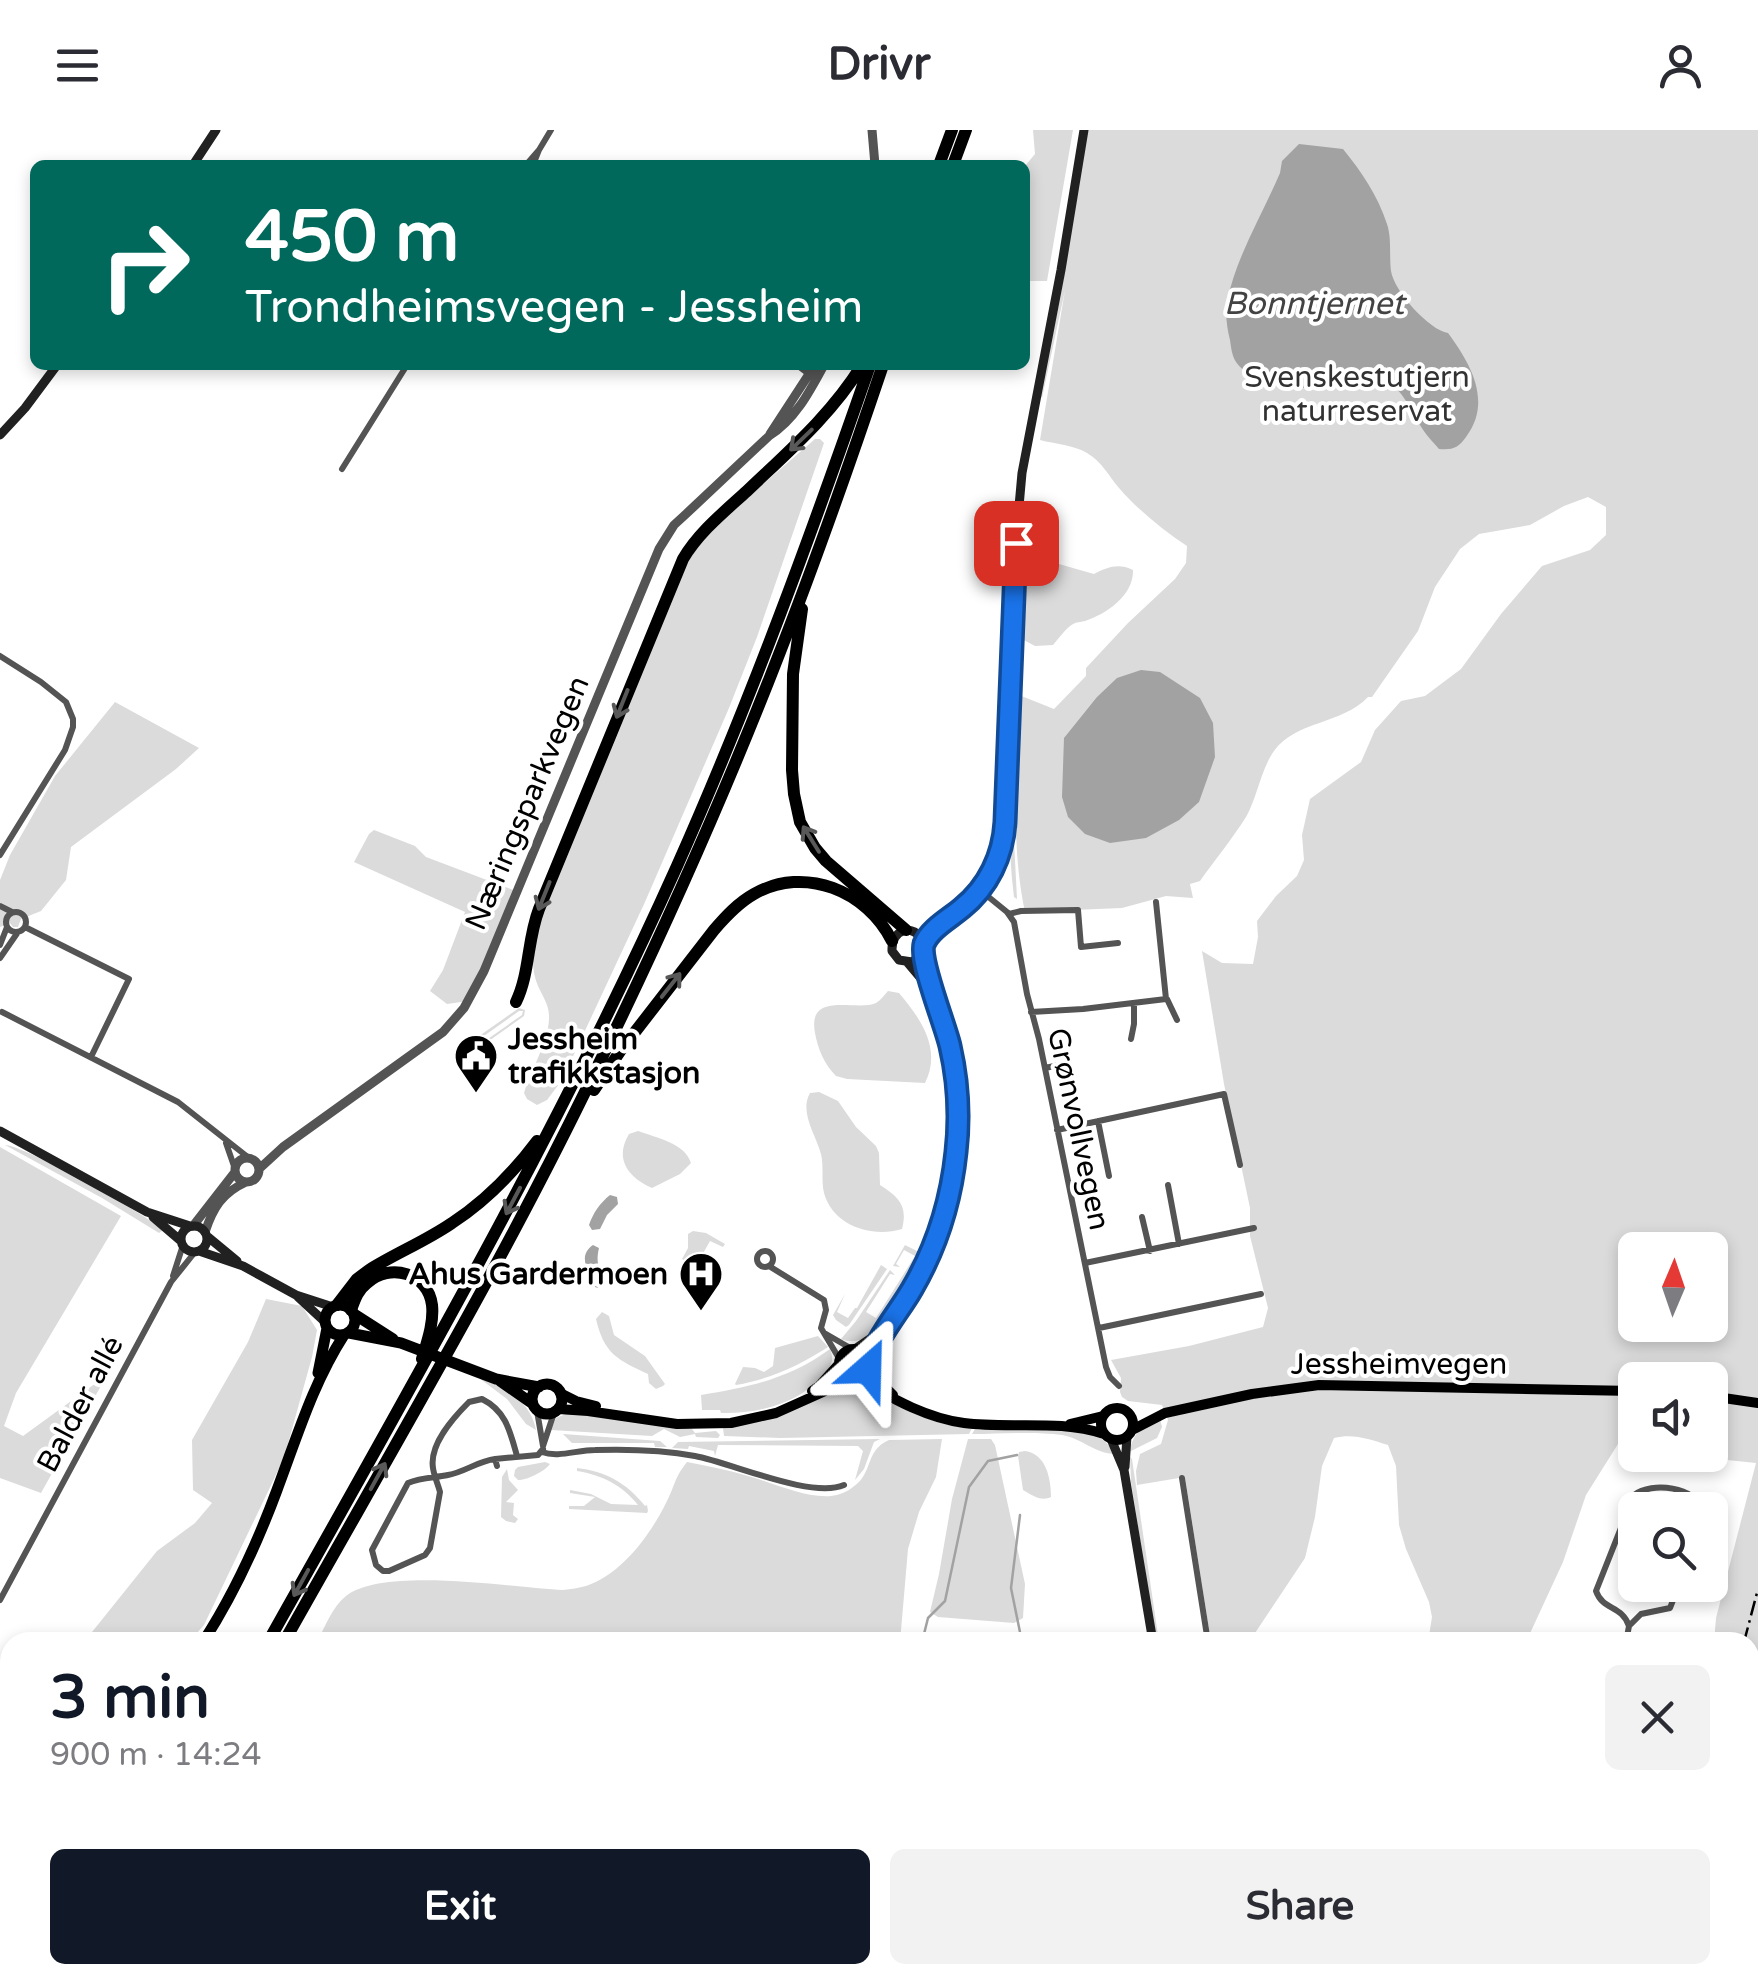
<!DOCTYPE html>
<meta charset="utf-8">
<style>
body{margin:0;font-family:"Varela Round",sans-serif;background:#f2f2f3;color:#2b2b33;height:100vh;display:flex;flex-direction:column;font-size:38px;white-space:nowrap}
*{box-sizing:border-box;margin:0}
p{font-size:32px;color:#7c7c81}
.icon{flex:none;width:55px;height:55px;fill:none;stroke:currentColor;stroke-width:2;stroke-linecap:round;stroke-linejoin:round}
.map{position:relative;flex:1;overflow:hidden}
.drawer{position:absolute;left:0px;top:1502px;width:1760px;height:352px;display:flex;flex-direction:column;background:#fff;border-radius:30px 30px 0 0;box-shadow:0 5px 15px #0003}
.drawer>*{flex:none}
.banner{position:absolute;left:30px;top:30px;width:1000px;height:210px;border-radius:15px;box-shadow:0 5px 15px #0003;background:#00695c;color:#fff;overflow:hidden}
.needle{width:65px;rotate:2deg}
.tools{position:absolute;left:1618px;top:1102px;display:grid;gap:20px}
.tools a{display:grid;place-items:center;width:110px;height:110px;border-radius:15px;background:#fff;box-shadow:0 5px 15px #0003;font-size:50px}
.pin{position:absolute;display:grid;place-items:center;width:85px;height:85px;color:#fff;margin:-42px;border-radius:20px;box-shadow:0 5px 15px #0006}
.me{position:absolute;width:110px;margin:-55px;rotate:25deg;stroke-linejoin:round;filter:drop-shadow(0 0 8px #0008)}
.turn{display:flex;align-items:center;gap:35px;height:210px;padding:0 50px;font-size:45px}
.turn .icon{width:130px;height:130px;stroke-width:2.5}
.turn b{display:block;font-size:70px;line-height:85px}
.round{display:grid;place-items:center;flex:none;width:105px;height:105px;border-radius:15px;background:#f2f2f3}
.summary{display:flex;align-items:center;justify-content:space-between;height:170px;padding:0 50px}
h1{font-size:60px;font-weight:700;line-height:75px;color:#111827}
.primary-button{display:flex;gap:20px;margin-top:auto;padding:20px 50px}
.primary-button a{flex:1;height:115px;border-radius:15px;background:#111827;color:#fff;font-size:40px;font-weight:700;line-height:115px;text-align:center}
.primary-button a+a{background:#f2f2f3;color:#2b2b33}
header{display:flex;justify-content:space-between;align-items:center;height:130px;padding:0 50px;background:#fff;font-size:45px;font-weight:700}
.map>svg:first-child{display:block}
</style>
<header><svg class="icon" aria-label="menu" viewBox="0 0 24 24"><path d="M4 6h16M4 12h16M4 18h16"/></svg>Drivr<svg class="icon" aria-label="person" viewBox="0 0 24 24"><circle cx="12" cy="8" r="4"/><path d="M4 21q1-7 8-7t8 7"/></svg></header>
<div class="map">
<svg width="1758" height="1853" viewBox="0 0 1758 1853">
<rect width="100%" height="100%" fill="#fff"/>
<path fill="#dbdbdb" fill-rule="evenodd" d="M1033,0H1073L1047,151H1025V36L1035,24Z
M1086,0H1758V1587L1750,1630V1512H1714L1716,1488L1756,1333L1679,1325H1710V1250H1635V1310L1623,1306L1586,1365L1563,1432L1526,1512H1428L1432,1487L1429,1472L1406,1419L1399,1395L1396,1336L1388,1315C1369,1309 1353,1303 1334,1308L1322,1336L1315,1387L1305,1428L1249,1512H1211L1185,1347L1137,1355L1136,1341L1140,1324L1161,1314L1168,1290L1162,1275L1128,1271L1122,1267L1120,1262L1121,1248L1111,1230L1189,1216L1263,1197L1268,1178L1250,1106V1078L1224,954L1202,821L1222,833L1253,834L1258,807L1257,791L1276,766L1297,746L1304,730L1302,705L1310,669L1361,632L1375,600L1401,571L1425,566L1461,539L1501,484L1542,436L1590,420L1606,405V377L1588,367L1564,376L1530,395L1479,404L1460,419L1435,457L1418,501L1372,567H1368C1343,594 1295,591 1274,621C1261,639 1257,668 1246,687C1232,709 1215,730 1200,751L1190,754L1193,768L1166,766L1122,778L1025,782C1010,711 1017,637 1019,565L1054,579L1086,546V538L1128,493L1175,449L1186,433L1187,416C1163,400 1138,380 1119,358C1108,345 1103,333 1087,323C1074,315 1055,314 1040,310L1065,160L1042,268L1040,265L1061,164ZM1635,1120H1710V1195H1635Z
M815,309H820L824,313L757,507L729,578L645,772L562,950L547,970L537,975L527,969L524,963C531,940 550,908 549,886C549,875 543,867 538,856C529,835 534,815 539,793L686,435L698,416L717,394Z
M1059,434L1094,444C1108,437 1118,433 1133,440C1134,465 1107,484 1085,491C1077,493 1077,491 1070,496C1064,501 1058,509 1053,515L1035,516L1020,508L1026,454Z
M1017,486L1013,691L1017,769L1014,767C1006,705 1011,642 1012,579C1013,549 1010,515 1017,486Z
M115,572L199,618L176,639L71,717L66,750L41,781L21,789L18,797H13L10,793L0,797V750L10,725L55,646Z
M374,700L415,716L426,727L516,761L468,871L447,874L430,861L443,840L465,782L354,732L369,704Z
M888,861L899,863C921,889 942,919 925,953L847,949L836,946C824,934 818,919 815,903C807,860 857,882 876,873C881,870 884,865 888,861Z
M519,878L525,880L524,886L466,927L465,925L522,885L523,881H519L464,920L460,916L472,911Z
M819,962L838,971L856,997L876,1016L879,1023L880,1055C899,1067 908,1076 902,1099C872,1108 833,1096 824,1063C821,1050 824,1036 821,1024C816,1005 799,982 810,963Z
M638,1001C657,1008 685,1013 691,1033L680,1044L652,1058C628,1047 614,1029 629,1004Z
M5,1015C24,1015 147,1085 163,1100L159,1103L102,1068Z
M0,1017L121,1086L16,1263L4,1296L23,1306L107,1245L41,1363L0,1348Z
M693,1101L706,1103L725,1114L723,1117L710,1111L696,1136L682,1129L688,1118V1104Z
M905,1115L923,1124C910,1151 879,1225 841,1209L856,1191L890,1140L895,1145L890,1144L866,1182L876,1188L915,1126L904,1120L896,1134L900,1137L893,1136Z
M881,1135L887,1139L849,1195L846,1197L836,1190L833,1185L845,1164L837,1182L848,1188L855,1178H857Z
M266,1169L302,1176L317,1200L312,1227L284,1328L204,1495L189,1512H84L157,1421L195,1393L212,1373L193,1360L192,1310L248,1212Z
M602,1182L609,1186L614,1205L645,1226L665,1254L663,1256L656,1259L649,1253L648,1244C618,1230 604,1224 596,1189Z
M818,1206L828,1217C799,1236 770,1249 736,1255L735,1254L743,1237L755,1238L764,1242L773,1236L775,1218Z
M830,1219C835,1231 831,1237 822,1246C799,1274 756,1284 721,1283L720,1280H702L701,1265C749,1257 789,1249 830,1219Z
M479,1248C505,1258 531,1271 536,1300L526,1294L507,1269Z
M852,1256H860C896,1275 931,1296 972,1298L969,1304L780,1308L724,1306L723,1298L732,1297L837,1258Z
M585,1283L692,1299L695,1303L716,1301L720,1305L718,1308L696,1307L695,1304L680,1307L664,1299L652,1306L551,1300L556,1288L566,1284Z
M1160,1289L1162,1297L1157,1308L1129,1322C1135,1300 1140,1299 1160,1289Z
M975,1299C1007,1300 1071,1294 1098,1307C1106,1311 1111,1317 1115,1324C1096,1324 1081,1308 1062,1305C1033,1301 1001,1304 972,1304Z
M563,1304L660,1311L667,1317H655L654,1313H572Z
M880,1309L874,1312L864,1339L855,1350L863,1321L858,1316L718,1315L715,1326L714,1321L689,1316L688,1319L672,1318L678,1312Z
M942,1309L936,1347L919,1382L908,1419L900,1512H317C325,1497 332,1477 346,1466C385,1436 513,1458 563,1460C571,1459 579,1458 586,1456C622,1444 650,1405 666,1373C675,1356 674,1348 687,1332C707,1336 728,1340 748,1346C774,1353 804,1368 831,1366C839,1365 847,1362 853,1357C874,1343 864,1321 889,1310Z
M968,1309H991L995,1315L1025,1454L1023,1488L1014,1493L938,1487L930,1482L939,1444L952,1369Z
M1025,1321C1046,1324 1051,1348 1051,1367C1041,1372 1032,1365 1023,1360L1018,1326L1019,1322Z
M1130,1327L1132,1329L1159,1512H1156L1131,1352Z
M545,1332L550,1334C544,1342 527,1350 518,1350L514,1346L515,1340L518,1337Z
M577,1338C605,1341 627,1353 645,1376L647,1375L648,1381L647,1383L569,1379V1376H584L595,1367L570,1363V1360L591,1364L611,1374L638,1375C622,1355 602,1345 577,1341Z
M507,1339L509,1350L518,1360L506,1372L514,1373L513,1385L518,1389L515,1393L506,1391L501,1387L502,1347Z
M0,1556L10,1561V1666L0,1672Z
M154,1845H813L811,1853H150Z
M1240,1845H1305L1306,1853H1235Z"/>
<path fill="#a2a2a2" d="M1299,14L1343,19C1361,41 1378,66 1387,94C1392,109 1389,126 1391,141C1394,161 1429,200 1448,203C1470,233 1493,271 1466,307C1458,318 1453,320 1439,319C1433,312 1425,304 1420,295C1410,279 1401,256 1382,248C1365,241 1328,257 1306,258C1284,258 1250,252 1236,232C1232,226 1231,217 1230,210C1227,198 1225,184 1227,172C1236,127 1262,85 1280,43L1282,31Z
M1141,540L1160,542L1200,568L1213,593L1215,627L1199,672L1179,690L1146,708L1110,713L1085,704L1068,687L1062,667L1064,608L1097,567L1117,548Z
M610,1065L617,1067L618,1074L607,1085L600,1099L592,1100L589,1095C593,1083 600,1073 610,1065Z
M593,1115L599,1118C594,1139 604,1139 603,1154L598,1158L592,1156C589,1140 577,1126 593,1115Z"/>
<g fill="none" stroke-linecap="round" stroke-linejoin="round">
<path stroke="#a2a2a2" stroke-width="2.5" d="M1020,1385L1011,1458L1022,1512
M922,1512L928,1488L945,1471L969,1357L988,1331L1017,1325
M1095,1853L1096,1845"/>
<path stroke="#545454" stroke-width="6" d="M539,20L551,0
M526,35L539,20L533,35
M797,235L809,244H813
M342,339L407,235
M0,526L41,552L66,572L73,589V597L65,620L0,725
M980,760L1007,782L1014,792L1027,864L1039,909L1106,1237L1110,1247L1119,1256
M0,776L12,782
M6 792a10 10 0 1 1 20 0a10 10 0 1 1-20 0Z
M1009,784L1021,781L1078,780L1081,817L1118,813
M25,797L129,849L91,927
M0,815L7,797
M0,828L18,802
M1167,869L1177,890
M2,882L178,972L249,1028
M1031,882L1083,879L1166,869L1156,772
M1131,909L1134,894V873
M1045,938L1059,935
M1098,991L1109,1046
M1057,1000L1224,964L1240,1035
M226,1013L235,1039
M1168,1055L1179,1114
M1142,1087L1150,1121
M757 1129a8 8 0 1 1 16 0a8 8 0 1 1-16 0Z
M1085,1133L1254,1098
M769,1136L824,1170L826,1180L821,1198L840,1230
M173,1146L183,1115
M1099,1198L1261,1164
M826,1204L852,1219
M537,1281L543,1316L554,1283
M542,1322C558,1328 577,1320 595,1320C627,1319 663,1320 695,1326C732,1333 811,1369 844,1355
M495,1329C478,1331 465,1342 448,1345C434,1348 422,1347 408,1353L372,1420L376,1435L383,1441H389L425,1425L430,1418L440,1362C438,1354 434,1346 433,1338C429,1314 454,1287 469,1272L482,1269C506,1281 510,1301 517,1326
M497,1336L495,1329L538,1325L543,1319
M1182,1348L1208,1512
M0,1470L171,1152L195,1122
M1630,1495L1641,1484L1670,1478L1679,1455
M1629,1496C1622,1475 1603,1481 1596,1461L1634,1365C1652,1351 1696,1357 1703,1380
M1626,1512L1629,1496
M1750,1615L1758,1572
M1758,1745L1753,1782L1758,1798
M1750,1832L1758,1837
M1379,1845L1382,1853
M1503,1845L1510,1853
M1026,1853L1037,1845
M1432,1853L1440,1845
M1739,1853L1741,1845"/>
<path stroke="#545454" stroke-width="9" d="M872,0L875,35
M770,304L815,235
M235 1040a12 12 0 1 1 24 0a12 12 0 1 1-24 0Z
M259,1039L283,1017L443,902L464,878L484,841L659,419L674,395L686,384L769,306C795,290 810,261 824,235
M193,1096L235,1042
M205,1102C213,1078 222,1063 246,1052"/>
<path stroke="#212121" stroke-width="9" d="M193,35L216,0
M0,305L25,278L57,235
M924,812L939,795L963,777L980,760L995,736L1003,708L1013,443L1022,343L1061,140L1084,0
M908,833L930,859
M0,1001L147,1082L190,1096
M153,1087L181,1111
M181 1109a13 13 0 1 1 26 0a13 13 0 1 1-26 0Z
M208,1107L237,1131
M199,1121L243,1136L296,1165L333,1177
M298,1167L325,1192
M855,1219L883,1200
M869,1232C883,1199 907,1171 923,1139C957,1070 967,988 949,914C943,886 932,860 924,833L922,824L924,812C913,792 891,799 892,821L899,830L912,832L922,824
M1111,1309L1124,1340L1153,1512
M1125,1337L1127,1306
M1175,1845V1853
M1182,1845V1853"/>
<path stroke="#000" stroke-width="10" d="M839 1234a15 15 0 1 1 30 0a15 15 0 1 1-30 0Z
M869,1235L881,1253L893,1265
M856,1248C890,1267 925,1288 964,1293C1011,1299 1058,1289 1104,1304
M812,1261L819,1256L839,1234
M560,1263L576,1271L596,1276
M1710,1266L1758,1273
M1101 1294a16 16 0 1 1 32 0a16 16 0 1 1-32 0Z
M558,1279L588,1281L677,1294L731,1293L776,1283L823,1262L840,1252L852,1248
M1070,1294L1103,1286
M1132,1300L1165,1283L1252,1264L1319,1255L1635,1261"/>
<path stroke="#000" stroke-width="11" d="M325 1190a15 15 0 1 1 30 0a15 15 0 1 1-30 0Z
M354,1184L393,1209
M349,1203L401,1213L496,1249L539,1257
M318,1243L327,1198
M500,1251L533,1274
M532 1269a15 15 0 1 1 30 0a15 15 0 1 1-30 0Z
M203,1512C234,1464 257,1414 277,1360C297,1307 313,1253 344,1205
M0,1681L10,1678
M0,1694L10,1689"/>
<path stroke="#000" stroke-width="12" d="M939,35L952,0
M953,35L966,0
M802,479L793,544L792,640L794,664L800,692L815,718L826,731L906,800
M516,872C530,843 527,810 539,779L683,429C699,402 724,382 747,361C789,321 831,285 862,235
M594,960L621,920L714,800C726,786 738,773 754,764C805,735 867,761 892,811
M337,1175L357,1149L369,1140C396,1123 426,1111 452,1093C486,1071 513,1043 537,1011
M351,1180C355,1169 358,1160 367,1153C390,1132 428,1143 432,1175C434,1193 427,1212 422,1229
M268,1512C411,1257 557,1004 677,736C750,572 811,405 870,235
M284,1512C386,1330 493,1150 585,962C655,820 721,674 778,527C816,430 850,333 883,235
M0,1792L10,1790
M76,1853L81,1845
M92,1853L97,1845
M122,1853L129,1845"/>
<path stroke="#000" stroke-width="2.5" stroke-dasharray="15 5 2.5 5" stroke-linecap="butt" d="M1744,1512L1758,1459
M1686,1853L1687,1845"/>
</g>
<defs><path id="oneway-shaft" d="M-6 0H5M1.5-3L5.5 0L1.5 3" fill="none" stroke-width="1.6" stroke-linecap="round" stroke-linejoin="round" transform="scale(2.5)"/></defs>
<g stroke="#595959">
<use href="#oneway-shaft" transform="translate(801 310) rotate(136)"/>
<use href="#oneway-shaft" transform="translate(622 574) rotate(112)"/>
<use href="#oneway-shaft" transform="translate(811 709) rotate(-122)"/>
<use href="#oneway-shaft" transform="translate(544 766) rotate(112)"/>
<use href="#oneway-shaft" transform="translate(671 855) rotate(-52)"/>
<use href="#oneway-shaft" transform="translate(513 1071) rotate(118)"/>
<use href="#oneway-shaft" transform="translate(378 1346) rotate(-61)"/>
<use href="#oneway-shaft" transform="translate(301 1453) rotate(119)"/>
</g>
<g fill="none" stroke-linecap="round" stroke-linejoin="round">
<defs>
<path id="route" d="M868,1239C872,1213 899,1182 912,1159C936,1118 951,1070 956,1022C960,987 958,951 950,916C945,894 919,831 924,814C930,799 949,789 962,778C988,757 1003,726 1005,692L1016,413"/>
</defs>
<use href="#route" stroke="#114b97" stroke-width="25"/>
<use href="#route" stroke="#1a73e8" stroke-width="18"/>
</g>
<defs>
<symbol id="civic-pin" viewBox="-11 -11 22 30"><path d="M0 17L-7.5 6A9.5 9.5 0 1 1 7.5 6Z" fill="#000" stroke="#fff"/><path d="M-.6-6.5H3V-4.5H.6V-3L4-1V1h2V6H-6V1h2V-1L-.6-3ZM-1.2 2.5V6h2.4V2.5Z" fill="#fff"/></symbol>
<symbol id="hospital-pin" viewBox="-11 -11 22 30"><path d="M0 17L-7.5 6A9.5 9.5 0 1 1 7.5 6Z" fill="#000" stroke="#fff"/><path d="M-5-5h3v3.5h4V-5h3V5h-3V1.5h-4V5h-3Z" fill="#fff"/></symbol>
</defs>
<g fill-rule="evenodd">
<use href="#civic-pin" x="451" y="901" width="50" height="68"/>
<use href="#hospital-pin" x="676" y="1119" width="50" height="68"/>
</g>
<g text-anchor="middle" stroke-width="8" stroke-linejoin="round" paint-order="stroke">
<g font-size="30" fill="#323232" stroke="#fff">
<text x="1357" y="257">Svenskestutjern<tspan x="1357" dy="34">naturreservat</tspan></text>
</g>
<g font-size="30" fill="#000" stroke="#fff">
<text transform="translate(527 673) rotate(-67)" y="10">Næringsparkvegen</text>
<text transform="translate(1079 999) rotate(78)" y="10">Grønvollvegen</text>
<text x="1399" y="1244">Jessheimvegen</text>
<text transform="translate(80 1274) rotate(-62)" y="10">Balder allé</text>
</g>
<g font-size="30" font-weight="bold" fill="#000" stroke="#fff" text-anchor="start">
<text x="508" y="919">Jessheim<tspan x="508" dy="34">trafikkstasjon</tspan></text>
<text x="668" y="1154" text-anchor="end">Ahus Gardermoen</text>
</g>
<g font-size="32" font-style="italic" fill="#434343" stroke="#fff">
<text x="1314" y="184">Bonntjernet</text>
</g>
</g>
</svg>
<div class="tools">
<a><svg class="needle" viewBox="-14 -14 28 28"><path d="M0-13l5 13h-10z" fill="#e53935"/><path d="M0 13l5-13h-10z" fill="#7c7c81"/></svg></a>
<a><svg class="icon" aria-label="sound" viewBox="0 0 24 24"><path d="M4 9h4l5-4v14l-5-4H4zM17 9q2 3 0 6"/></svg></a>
<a><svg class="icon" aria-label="search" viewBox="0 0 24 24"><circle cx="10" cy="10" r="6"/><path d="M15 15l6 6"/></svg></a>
</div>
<div class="pin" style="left:1016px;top:413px;background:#d93025"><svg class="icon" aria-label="arrive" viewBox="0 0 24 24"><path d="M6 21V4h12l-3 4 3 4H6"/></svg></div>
<svg class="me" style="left:868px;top:1239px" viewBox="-20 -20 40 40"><path d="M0-17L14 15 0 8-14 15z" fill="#1a73e8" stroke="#fff" stroke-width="4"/></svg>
<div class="banner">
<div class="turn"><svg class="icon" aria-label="right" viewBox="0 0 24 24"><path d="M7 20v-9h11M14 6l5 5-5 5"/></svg><div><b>450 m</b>Trondheimsvegen - Jessheim</div></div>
</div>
<section class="drawer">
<div class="summary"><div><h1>3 min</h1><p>900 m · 14:24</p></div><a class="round"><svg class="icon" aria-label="close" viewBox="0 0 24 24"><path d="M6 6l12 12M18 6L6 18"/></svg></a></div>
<div class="primary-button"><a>Exit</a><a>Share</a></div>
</section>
</div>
